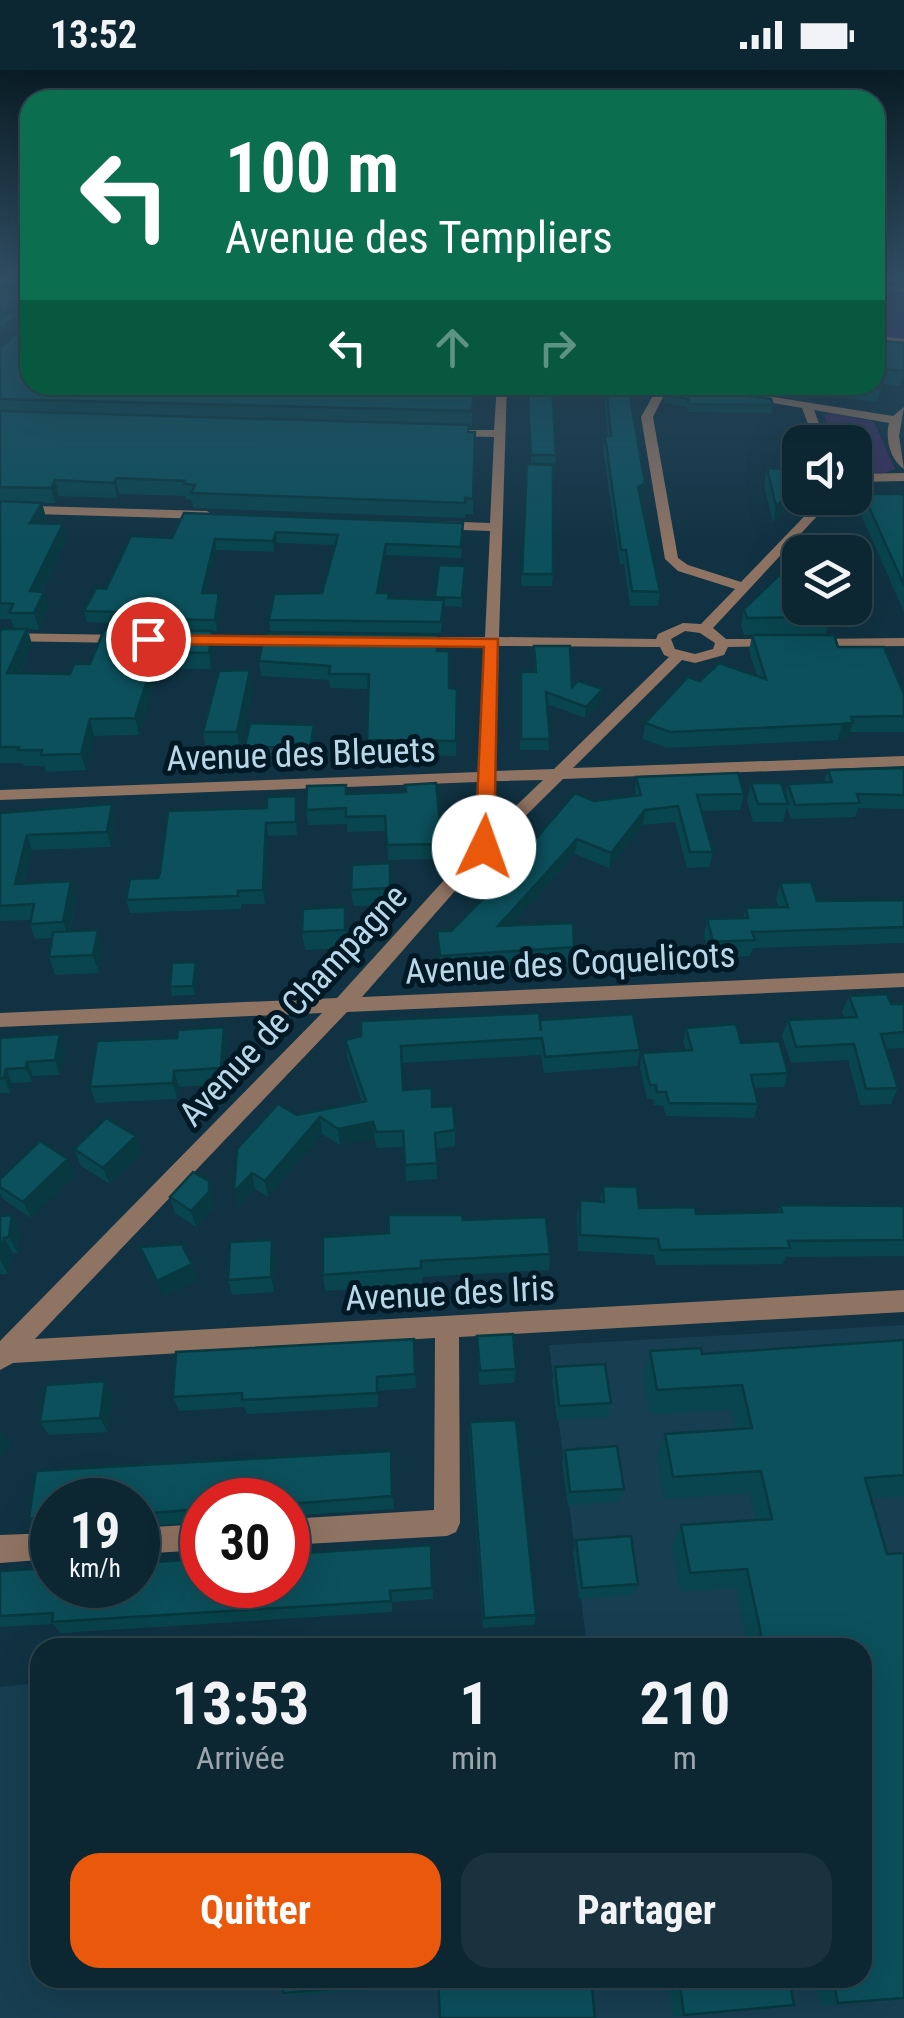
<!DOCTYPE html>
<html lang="fr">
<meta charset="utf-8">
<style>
body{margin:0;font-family:"Roboto Condensed",sans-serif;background:#1a323e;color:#f1f3f6;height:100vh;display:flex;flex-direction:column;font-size:38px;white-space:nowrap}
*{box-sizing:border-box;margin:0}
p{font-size:32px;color:#9aa5ac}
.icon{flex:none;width:55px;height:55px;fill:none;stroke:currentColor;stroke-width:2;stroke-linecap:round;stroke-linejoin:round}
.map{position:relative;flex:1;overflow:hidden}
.side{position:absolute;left:30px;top:1568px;width:842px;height:350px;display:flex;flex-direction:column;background:#0c2632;border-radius:30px;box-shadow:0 10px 40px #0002,0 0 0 2px #2c434d}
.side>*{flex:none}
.hud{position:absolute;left:20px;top:20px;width:865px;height:305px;border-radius:30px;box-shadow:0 10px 40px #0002,0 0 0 2px #2c434d;background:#0b6e4f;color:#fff;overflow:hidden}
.tools{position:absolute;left:782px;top:355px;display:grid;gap:20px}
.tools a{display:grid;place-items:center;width:90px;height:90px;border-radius:20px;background:#0c2632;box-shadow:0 10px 40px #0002,0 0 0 2px #2c434d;font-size:50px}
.speed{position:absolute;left:30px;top:1408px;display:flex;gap:20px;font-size:50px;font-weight:700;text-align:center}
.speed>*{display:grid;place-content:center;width:130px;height:130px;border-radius:50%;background:#0c2632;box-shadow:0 10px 40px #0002,0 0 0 2px #2c434d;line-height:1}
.speed small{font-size:25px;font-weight:400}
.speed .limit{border:15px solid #d22;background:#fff;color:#111}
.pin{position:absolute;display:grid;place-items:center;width:85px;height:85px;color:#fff;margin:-42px;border:5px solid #fff;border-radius:50%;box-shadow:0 2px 10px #0007}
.me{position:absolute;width:110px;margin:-55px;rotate:3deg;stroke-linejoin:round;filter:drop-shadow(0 0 8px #0008)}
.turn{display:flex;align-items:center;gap:35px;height:210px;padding:0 40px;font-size:45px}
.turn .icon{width:130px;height:130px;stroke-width:2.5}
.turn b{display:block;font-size:70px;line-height:85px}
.lanes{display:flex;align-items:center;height:95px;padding:0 40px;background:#0003;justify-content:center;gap:50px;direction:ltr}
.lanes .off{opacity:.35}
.eta{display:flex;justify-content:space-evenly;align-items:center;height:170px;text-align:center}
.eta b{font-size:60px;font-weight:700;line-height:70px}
.primary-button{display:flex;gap:20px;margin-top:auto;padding:20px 40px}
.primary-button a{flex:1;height:115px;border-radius:30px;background:#ea580c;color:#fff;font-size:40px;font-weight:700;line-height:115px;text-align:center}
.primary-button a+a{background:#1a323e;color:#f1f3f6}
.status{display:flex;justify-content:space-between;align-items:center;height:70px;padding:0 50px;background:#0c2632;direction:ltr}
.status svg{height:28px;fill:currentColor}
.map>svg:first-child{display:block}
</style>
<div class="status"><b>13:52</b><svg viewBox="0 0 49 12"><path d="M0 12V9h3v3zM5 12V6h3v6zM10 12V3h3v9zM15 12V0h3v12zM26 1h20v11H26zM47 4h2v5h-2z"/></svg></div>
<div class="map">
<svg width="904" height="1948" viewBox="0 0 904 1948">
<rect width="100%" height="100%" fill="#103242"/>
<path fill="#173e51" d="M904,1255V1948H0V1617L40,1613V1908H862V1578L569,1577L587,1576L549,1275Z"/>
<path fill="#3a305f" d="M875,208H904V275L875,272Z
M831,343L874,352L895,399L885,403L855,402V372H835L824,345Z"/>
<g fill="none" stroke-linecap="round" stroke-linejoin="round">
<path fill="#907463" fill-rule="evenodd" d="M875,216L904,218V222L875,220Z
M875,265L904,269V273L875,269Z"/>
<path fill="#907463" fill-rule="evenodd" d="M30,210V216L0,217V211Z
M497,315H507L499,567L656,569L658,564L683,553L701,554L735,519L678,501L665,489L641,347L659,315H669L653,347L678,488L688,495L741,512L822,428H834L713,558L726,569H777L782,570V576L728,577L724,585L695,593L682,590L573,698L904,686V696L563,709L490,781L362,927L904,903V917L347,942L35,1269L904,1220V1242L459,1267L460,1453L456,1462L447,1466L288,1475V1449L434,1440L435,1268L13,1293L0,1300V1271L322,943L0,957V943L337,928L475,776L478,712L0,730V720L479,702L485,576L415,575L408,571L415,567H485L490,461L436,459L430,455L436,451L490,453L494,367L450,366L444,363L450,360H494ZM685,561L700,563L715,573L713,579L695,584L675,579L671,569ZM499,576L660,577L664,585L669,587L554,699L495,701ZM543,710L493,758L495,711Z
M748,323L893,346L904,337L899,366L904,399C890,390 885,368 889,353L814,340L826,372H815L802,338L744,328V324Z
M904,403V411L855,412V404Z
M0,435L207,441L213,445L207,449L0,443Z
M0,563L126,565L133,569L126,573L0,571Z
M190,565L291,566L298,570L291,574L185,572V566Z
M904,568V576L811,577L804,573L811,569Z
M202,1454V1480L138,1484V1458Z
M52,1463V1489L0,1493V1465Z"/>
</g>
<path fill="#09454e" d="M904,273V302L900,316L884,314L877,332L794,321L792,315H875Z
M0,278L476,315L472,356H469V362H475L473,444H465V448L193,438L192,430L186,429V426L119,424L117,428L59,426L55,433H42L46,448L43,453L67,469L42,522L49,538L39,560L28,559L32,575L20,603L70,604L90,594L114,560L112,553L87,552L84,541L106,519L172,468L184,443L463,464L461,488L386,485L380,523H389V528L435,530L439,495L465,504L462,537L444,536L441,563L270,561L269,550L322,523L335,475L277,473L274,482L216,480L206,523H219L221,534L217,561H212L215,577L211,599H159L139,665L94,666L86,700L46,702L45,696H24L23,693H0V562L14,559L11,549H0Z
M605,315L645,413L643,427L640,428L660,522L658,536H630L624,494H620L603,379L605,366H608L604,324Z
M702,315H766L765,320Z
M527,316L556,385L555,394L531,393Z
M665,325L773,335L772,343L688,342L687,337L664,333Z
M527,394L553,504L552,516H521Z
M767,398L797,414L794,430L773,453L764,415Z
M863,424L904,426V542L859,440Z
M855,497L868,533L864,550H829L826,565L838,577L904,624V662H850L848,668L838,670L667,678L643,669L645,653L700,611L757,606L749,581L752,565H744L741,556L744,539L855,538Z
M534,576L572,617L602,631L585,648L547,634L549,680H520L521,602H534Z
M439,581L449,618L457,619L456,686L368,684L369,619L330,618L329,610L261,606L259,591Z
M253,618L240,680H206L203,662Z
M315,669L311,693L247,690L245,676Z
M904,698V739L858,738L855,747L791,749L787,737L783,752H753L747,731L751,713L785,725L788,714L824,712L828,700Z
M636,707L744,724L740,740L701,741L713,782L709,797L687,798L675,752L643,755L609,798L575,784L511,855L574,877L573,892L440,901L437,861H451L594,731L635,726Z
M346,715L347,724L442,774V789L388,790L386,761L347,762V754L308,755L306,740Z
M298,740L297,765L268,766L265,834H241V839L130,843L126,830L158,808L160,803L168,741Z
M0,743L116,750L111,777L32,780L24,814L76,826L70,861L103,878L99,903L55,905L49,887L52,868L35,869L30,854V850L0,851Z
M390,793L391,835L353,836L351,820Z
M780,813L817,831L904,830V873L753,878L750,886L709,888L704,866L707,849L743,848L746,838L778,837L776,829Z
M346,855L347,878L305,880L302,862Z
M198,901L195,925L172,926L170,917Z
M849,926L891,934H904V978L886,979L898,1018L891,1034L860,1035L848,990L791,993L782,966L788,950L844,947L842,942Z
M540,950L640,980L637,996L544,1003L541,985L402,993L403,1020L432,1037L455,1060V1076L436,1079L437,1109L406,1111L404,1077L377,1078L374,1068L340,1075L322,1064L268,1127L255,1119L238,1138L234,1122L297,1045L362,1032L347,987L345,970Z
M224,957L228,974L225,1014L179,1017L177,1029L96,1033L90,1017L177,968Z
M686,958L741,973L788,1003L784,1017L754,1018L758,1034L754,1048L666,1046L663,1036L654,1035L653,1029H647L640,997L642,983L686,980L683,972Z
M0,968L66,979L60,1005L33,1006L32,1012L12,1013L10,1023H0Z
M136,1066L142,1083L110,1114L81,1096L74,1079Z
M75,1105L31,1148L3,1129L0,1123V1109Z
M603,1116L639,1138L696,1144L778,1142L780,1135L904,1136V1186L786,1187L783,1194L656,1195L654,1185L578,1181L577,1146L580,1130L600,1131Z
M170,1127L214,1128V1138L196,1157L175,1143Z
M0,1146L20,1162L18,1183H13L8,1204H0Z
M463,1150L550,1184L549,1200L422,1207V1214L325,1221L323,1205L389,1163Z
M275,1186L274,1222L232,1225L228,1210Z
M477,1266L516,1299L514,1313L479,1315Z
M414,1269L416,1318L378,1321V1337L247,1344L244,1337L179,1341L173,1327Z
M904,1270V1426L871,1428L887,1484L904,1483V1929L820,1936L814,1908H862V1578H748L736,1518L680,1522L672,1475L681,1455L755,1450L750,1423L664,1429L657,1386L665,1364L736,1359L732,1340L650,1344L643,1306L650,1281L702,1284Z
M555,1297L611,1333L607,1347L557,1350L552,1311Z
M105,1311L112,1325L108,1362L49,1365L40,1352Z
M470,1352L536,1545L534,1555L483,1558L469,1366Z
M565,1380L624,1419L620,1432L568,1435L562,1393Z
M391,1381L394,1439L288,1446V1430H202V1452L138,1457V1430H52V1462L39,1460L29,1448L36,1401Z
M576,1470L638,1514L634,1525L579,1529L573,1482Z
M431,1475L433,1529L392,1532V1542L61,1563L53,1554L0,1557V1501Z
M283,1908H591L438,1914L291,1926L283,1923Z
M667,1908H789L794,1935L673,1947Z"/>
<path fill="#083840" d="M19,208H22L25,220L0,237V221Z
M30,218V234L18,247L21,257L0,278V260L5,243Z
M476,315V324L472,356V341Z
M648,315H654L646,330L647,316Z
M116,408L119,424L117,428L114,413Z
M55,410L59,426L55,433L51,418Z
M645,413L643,427L636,430L638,417Z
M797,414L794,430L773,453L776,436Z
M42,433L46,448L35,468L30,453Z
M63,454L67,469L34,537L30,521Z
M276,462L277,473L274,482L273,471Z
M215,469L216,480L204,534L202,523Z
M386,474V485L378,534L377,523Z
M44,522L49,538L39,560L34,543Z
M219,523L221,534L217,561L215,550Z
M27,559L32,575L12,619L7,603Z
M212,561L215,577L211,599L209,583Z
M156,582L159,599L139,665L135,648Z
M250,600L253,618L240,680L237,662Z
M603,619L602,631L585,648L586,637Z
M90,649L94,666L86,700L81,684Z
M853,652L848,668L838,670L842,654Z
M314,655L315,669L311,693L310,679Z
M296,726L298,740L297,765L296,752Z
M112,734L116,750L111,777L107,762Z
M645,740L643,755L609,798L611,783Z
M266,753L268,766L265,834L263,820Z
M27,765L32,780L20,829L15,814Z
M577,769L575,784L497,871L498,856Z
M71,811L76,826L68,867L63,852Z
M98,860L103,878L99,903L93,885Z
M196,892L198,901L195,925L193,916Z
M224,957L228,974L225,1014L221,998Z
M60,964L66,979L60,1005L55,990Z
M27,992L33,1006L32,1012L26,998Z
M6,999L12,1013L10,1023L4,1008Z
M174,1001L179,1017L177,1029L173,1013Z
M320,1047L322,1064L268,1127L265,1111Z
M373,1052L374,1068L340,1075L338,1059Z
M136,1066L142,1083L110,1114L103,1098Z
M68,1089L75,1105L31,1148L23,1132Z
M252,1103L255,1119L238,1138L234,1122Z
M209,1111L214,1128V1138L196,1157L191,1141Z
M12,1145L20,1162L18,1183L9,1167Z
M4,1168L13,1183L8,1204L0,1189Z
M272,1170L275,1186L274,1222L271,1207Z
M192,1194L197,1210L163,1227L157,1211Z
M105,1311L112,1325L108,1362L100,1348Z
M2,1361L12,1374L0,1388V1363Z"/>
<path fill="#0b505b" stroke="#083840" stroke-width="2.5" d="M0,208H19L0,221Z
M30,218L5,243L18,244L0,260V225Z
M30,247V315H475L472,341L0,329V278L29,252Z
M875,270L904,273V301L887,299L881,318L858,315H875Z
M606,315H628L645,413L638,417L660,522L632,521L626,480H621L605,366H611Z
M670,315L771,329L773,335L689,334L688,329L665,325Z
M527,316H552L556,385H531Z
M0,341L469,355L468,362H475L473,429L465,428V433L191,423L195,415L184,414L185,411L116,408L114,413L55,410L51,418L0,417Z
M527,394L553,395V504H522Z
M767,398L793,399L797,414L776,436Z
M863,424H903L904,426V515Z
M0,431L42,433L30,453L63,454L30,521L44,522L34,543H9L13,534L0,533Z
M184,443L463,453L461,477L386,474L377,523H389L388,528L444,530L441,552L269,550L274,524L322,523L338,465L276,462L273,471L215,469L202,523H219L215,550L111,549L114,542L84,541L96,518L106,519L131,466L172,468Z
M813,473L848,482H803Z
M800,485V538H827L830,547L747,548L744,539Z
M439,495L465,496L462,528L435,527Z
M855,497L868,533H855Z
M2,559H27L7,603L70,604L74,594H90L104,560L212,561L209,583L156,582L135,648L90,649L81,684L41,685L42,680H18L19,677H0V562Z
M265,563L439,565L437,581H449V618L457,619L456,671L367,670L369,604H329L330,596L259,591Z
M752,565H834L838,577H884L904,624V646L851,647L853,652L842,654L670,662L645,653L688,607L700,611L719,593L766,609Z
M534,576H570L572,617L578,611L603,619L586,637L546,622L550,669H521V602H536Z
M250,600L237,662H203L219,601Z
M250,653L314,655L310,679L245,676Z
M904,698V725L857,724L860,733L795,735L788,714L832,712L828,700Z
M738,703L744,724L697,725L713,782H690L678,736L645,740L611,783L577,769L498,856L573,853L574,877L440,886L437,861H451L494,818L575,723L594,731L641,725L636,707Z
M436,713L442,774L387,775L385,746L346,747V738L306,740L307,716L346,715V724L406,722L405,715Z
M751,713H781L788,734H758Z
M296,726V752L266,753L263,820L238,821V826L126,830L130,809L158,808L160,803L168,741L267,738V727Z
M112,734L107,762L27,765L15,814L71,811L63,852L30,854L34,834L0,836V743Z
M390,793V818L351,820L352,795Z
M811,812L817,831L904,830V857L752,862L755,870L713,872L707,849L748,848L746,838L788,837L780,813Z
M345,837V860L302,862L303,839Z
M98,860L93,885L49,887L53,862Z
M196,892L193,916L170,917L172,893Z
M887,924L891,934H904V962L881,964L898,1018L866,1019L854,974L796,977L788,950L857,947L849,926Z
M539,943L541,961L540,950L633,944L640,980L545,987L542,968L401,976L403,1020L432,1018V1037L453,1036L455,1060L435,1063L437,1093L405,1095L403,1061L376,1062L373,1052L338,1059L320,1047L265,1111L252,1103L234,1122L237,1079L278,1034L297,1045L366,1031L345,970L361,966V951Z
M736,954L741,973L779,971L788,1003L751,1005L758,1034L669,1033L666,1022H657L656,1015H650L642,983L692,980L686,958Z
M224,957L221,998L174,1001L173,1013L90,1017L97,971L177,968L178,960Z
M60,964L55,990L27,992L26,998L6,999L4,1008L0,1009V968Z
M106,1048L136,1066L103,1098L74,1079Z
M40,1071L68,1089L23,1132L0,1117V1109Z
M193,1102L209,1111V1122L191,1141L170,1127Z
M603,1116L637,1117L639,1138L695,1137L696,1144L782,1142L780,1135L904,1136V1170L788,1171L790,1178L660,1180L658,1169L580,1165V1130L604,1132Z
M12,1145L9,1167L4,1168L0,1187V1146Z
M388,1145H462L463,1150L546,1147L550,1184L421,1191V1198L323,1205V1167L389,1163Z
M272,1170L271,1207L228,1210L230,1172Z
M186,1174L183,1177L192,1194L157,1211L140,1177Z
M513,1264L516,1299L480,1301L477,1266Z
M414,1269L415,1304L377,1307V1323L242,1330V1323L173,1327L176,1282Z
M904,1270V1405L865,1408L887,1484L904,1483V1928L838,1933L833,1908H862V1578H764L747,1499L690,1503L681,1455L772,1449L761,1401L673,1407L665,1364L752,1358L742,1315L657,1320L650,1281L701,1278L702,1284Z
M605,1294L611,1333L559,1336L555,1297Z
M105,1311L100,1348L40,1352L46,1315Z
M516,1350L536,1545L484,1548L470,1352Z
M617,1376L624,1419L570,1422L565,1380Z
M391,1381L392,1426L288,1434V1430H202V1439L138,1444V1430H52V1450L29,1448L36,1401Z
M631,1466L638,1514L582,1518L576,1470Z
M431,1475L432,1518L390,1521L391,1531L52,1552L53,1543L0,1546V1501L52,1498V1515H138V1493L202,1489V1515H288V1484Z
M283,1908H591L595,1948H440L438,1910L283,1923Z
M679,1908H789L794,1935L684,1945Z"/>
<linearGradient id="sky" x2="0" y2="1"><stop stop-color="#091c24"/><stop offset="0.43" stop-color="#314f65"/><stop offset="1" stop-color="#314f65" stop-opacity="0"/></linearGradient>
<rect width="904" height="481" fill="url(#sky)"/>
<path fill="#ea580c" stroke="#983908" stroke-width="2.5" d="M142,565L498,569L494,777L484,783L475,777L484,577L148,574L140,569Z"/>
<g text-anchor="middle" stroke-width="10" stroke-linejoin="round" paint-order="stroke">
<g font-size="35" fill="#b8d7e8" stroke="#001925">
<text transform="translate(301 684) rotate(-2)" y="12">Avenue des Bleuets</text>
<text transform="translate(570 893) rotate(-3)" y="12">Avenue des Coquelicots</text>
<text transform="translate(293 935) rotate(-47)" y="12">Avenue de Champagne</text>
<text transform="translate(450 1223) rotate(-3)" y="12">Avenue des Iris</text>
</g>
</g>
</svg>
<div class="tools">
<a><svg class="icon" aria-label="sound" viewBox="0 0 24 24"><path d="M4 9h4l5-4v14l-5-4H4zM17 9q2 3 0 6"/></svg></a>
<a><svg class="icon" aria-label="layers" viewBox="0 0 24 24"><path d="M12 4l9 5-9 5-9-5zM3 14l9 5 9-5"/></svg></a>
</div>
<div class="speed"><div>19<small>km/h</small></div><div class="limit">30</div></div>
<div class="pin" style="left:148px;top:569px;background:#d93025"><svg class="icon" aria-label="arrive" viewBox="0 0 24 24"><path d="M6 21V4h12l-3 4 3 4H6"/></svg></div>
<svg class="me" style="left:484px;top:777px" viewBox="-20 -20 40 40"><circle r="19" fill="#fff"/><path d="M0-13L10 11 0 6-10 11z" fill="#ea580c"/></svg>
<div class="hud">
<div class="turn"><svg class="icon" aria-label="left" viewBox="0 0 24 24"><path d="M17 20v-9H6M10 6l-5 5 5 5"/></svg><div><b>100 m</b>Avenue des Templiers</div></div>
<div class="lanes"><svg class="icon" aria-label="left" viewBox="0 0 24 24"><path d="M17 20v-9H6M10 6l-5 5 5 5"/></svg><svg class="icon off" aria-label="ahead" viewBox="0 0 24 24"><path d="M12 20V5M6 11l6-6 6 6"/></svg><svg class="icon off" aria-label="right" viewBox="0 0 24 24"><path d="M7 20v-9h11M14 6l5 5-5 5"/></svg></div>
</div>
<section class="side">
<div class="eta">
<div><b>13:53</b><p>Arrivée</p></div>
<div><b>1</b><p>min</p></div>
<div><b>210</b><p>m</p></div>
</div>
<div class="primary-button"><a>Quitter</a><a>Partager</a></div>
</section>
</div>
